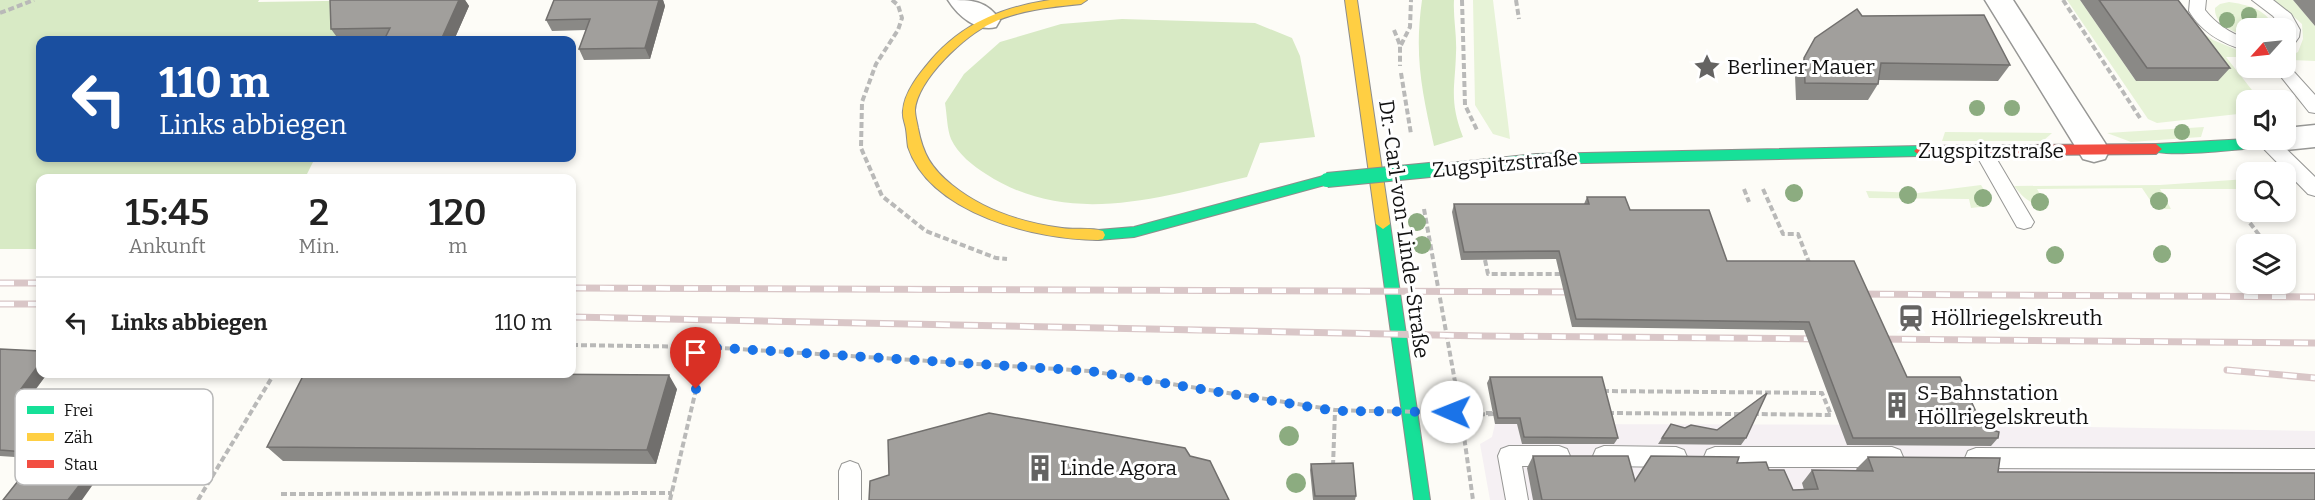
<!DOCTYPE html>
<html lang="de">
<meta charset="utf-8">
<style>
body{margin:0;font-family:Bitter,serif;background:#f6f6f6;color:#222;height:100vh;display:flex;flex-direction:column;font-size:22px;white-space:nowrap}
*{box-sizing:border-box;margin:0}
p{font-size:20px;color:#767676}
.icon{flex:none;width:33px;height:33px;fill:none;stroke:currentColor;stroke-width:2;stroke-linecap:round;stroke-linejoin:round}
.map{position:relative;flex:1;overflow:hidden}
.drawer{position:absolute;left:36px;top:174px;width:540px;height:204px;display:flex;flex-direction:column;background:#fff;border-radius:12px;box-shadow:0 3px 9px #0003}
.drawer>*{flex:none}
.banner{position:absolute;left:36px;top:36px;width:540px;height:126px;border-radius:12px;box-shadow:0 3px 9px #0003;background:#1a4fa0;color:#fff;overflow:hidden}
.needle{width:39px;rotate:243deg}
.fabs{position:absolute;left:2236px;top:18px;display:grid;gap:12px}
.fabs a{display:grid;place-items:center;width:60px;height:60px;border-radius:12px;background:#fff;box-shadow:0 3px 9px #0003;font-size:30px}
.pin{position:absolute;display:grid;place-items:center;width:51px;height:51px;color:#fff;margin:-62px -26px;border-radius:50% 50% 50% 0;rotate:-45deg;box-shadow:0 0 6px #0007}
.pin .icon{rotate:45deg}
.me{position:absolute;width:66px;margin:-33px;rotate:271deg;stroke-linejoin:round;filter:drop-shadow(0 0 4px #0008)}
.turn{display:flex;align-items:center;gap:21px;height:126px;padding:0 24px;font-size:27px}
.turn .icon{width:78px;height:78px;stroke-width:2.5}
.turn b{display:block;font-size:42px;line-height:51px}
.eta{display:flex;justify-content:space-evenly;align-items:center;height:102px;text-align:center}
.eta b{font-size:36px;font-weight:600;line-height:42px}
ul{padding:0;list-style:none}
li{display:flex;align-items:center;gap:18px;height:90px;padding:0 24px;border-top:2px solid #e0e0e0}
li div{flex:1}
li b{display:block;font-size:22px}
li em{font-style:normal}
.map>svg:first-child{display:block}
</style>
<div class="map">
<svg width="2315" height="500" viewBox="0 0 2315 500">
<rect width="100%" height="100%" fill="#fdfcf7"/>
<path fill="#f5f0f3" d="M1495,424L1972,425L2315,431V500H1490L1480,444L1492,437Z"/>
<path fill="#e7f3d7" d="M1473,0H1493L1510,139L1493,134L1475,105Z
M2067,0H2080L2136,81L2196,28L2213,40L2247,54V57H2226L2259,99H2288L2293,108H2286V100H2247V113L2157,123L2148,119Z
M2269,0H2293L2315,26V61L2292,60L2290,56L2298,52L2303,39L2302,24L2283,7Z
M2229,2C2245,4 2270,10 2273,28H2247V36C2233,32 2214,25 2215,8L2220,4Z
M2204,127L2201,137L2131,142L2107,133Z
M1945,132L2052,133L2043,141H1942Z
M2247,179V189H2160L2171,209H2156L2142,188L2037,189L2048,208C2032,205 2024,199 2014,186L2160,185Z
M1981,185L1986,193L1987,201L1980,207L1971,208L1969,199L1869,198L1866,191L1918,193Z"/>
<path fill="#d8eac5" d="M0,0H259L258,2L391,0L372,40H40V158H315L305,178H40V249H0Z
M1422,0H1454C1453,18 1457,35 1456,53C1455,89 1449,100 1463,137L1434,146C1422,92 1414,56 1422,0Z
M1122,19L1255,23L1292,38L1300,56L1315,137L1260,143L1247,177C1159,197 1069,228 986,174C973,166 958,154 951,139C947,129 947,115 945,103L964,74L1000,42L1061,24Z"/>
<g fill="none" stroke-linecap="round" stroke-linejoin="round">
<defs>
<path id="lane" d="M2190,0H2206L2205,10C2216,24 2230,33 2247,39V51C2223,44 2202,33 2189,11Z
M2252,0H2273L2291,14L2300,30L2299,37L2292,47L2286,49V28H2282L2273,16Z
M2286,63L2315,95V113L2309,112L2274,68H2286Z
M2259,140H2277L2315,177V196L2308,194L2261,146Z
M1983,144L1989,146L2031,217L2034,222L2031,227L2024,229L2017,227L1974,151L1977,146Z
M1509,446H1559L1567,449L1570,456L1567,463L1559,466H1522L1528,500H1506L1498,456L1501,449Z
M1604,446L1676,447L1684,450L1687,457L1684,464L1676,467L1604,466L1596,463L1593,456L1596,449Z
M1715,447H1892L1900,450L1903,457L1900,464L1892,467H1715L1707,464L1704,457L1707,450Z
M1976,448L2315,449V469L1976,468L1968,465L1965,458L1968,451Z
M850,461L858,464L861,471V500H839V471L842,464Z"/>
<path id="street" d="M948,0C972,0 986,0 1000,20L996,27C977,32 958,16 948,0Z
M1985,0H2013L2105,143L2109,151L2105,159L2094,162L2083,159Z
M2315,125V147L2286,150L2275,147L2271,140H2286V128Z"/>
<path id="fast" d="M2286,137L2288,140L2282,145C2262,147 2158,160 2150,149L2156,144L2247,139L2286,140Z
M1920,146L1926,151L1920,156L1536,164L1440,174L1434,169L1440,164L1536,154Z
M1327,175L1333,180L1332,183L1134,237L1098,240L1093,239L1091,235L1093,231L1098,230L1134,227Z
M1383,219L1390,224L1430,500H1414L1376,224Z"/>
<path id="slow" d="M1050,0H1087L1081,4C1051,7 1019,10 992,23C965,35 918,79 915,110C915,116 917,122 918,128C923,154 931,168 952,185C983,210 1023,223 1062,228C1075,230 1090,227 1103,231L1105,235L1103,239L1098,240C1037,240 930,214 908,147C907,141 907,135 906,129C905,123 902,117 903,111C904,92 920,73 931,60C963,23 1003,7 1050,0Z
M1345,0H1357L1390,224L1383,229L1376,224Z"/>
<path id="jam" d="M2156,144L2162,149L2156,154L1920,156L1914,151L1920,146Z"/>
</defs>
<use href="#lane" stroke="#979795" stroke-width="2"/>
<use href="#street" stroke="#979795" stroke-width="3"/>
<use href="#fast" stroke="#8e8d8b" stroke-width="2"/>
<use href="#slow" stroke="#8e8d8b" stroke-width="2"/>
<use href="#jam" stroke="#8e8d8b" stroke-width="2"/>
<path stroke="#b9b9b8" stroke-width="4" stroke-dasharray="6 3" stroke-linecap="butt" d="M892,0L898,5L902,18L898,30L876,64L862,102L861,148L882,196L926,231L996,258L1007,259
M1462,0L1465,105L1477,130
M1516,0L1519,19
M2063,0L2140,118
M0,13L34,0
M1394,30L1400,45V66
M1401,45L1410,27L1411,0
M1401,73L1411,134
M1744,189L1749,202
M1763,189L1783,234H1798L1810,265
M1424,209L1461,415L1473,500
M2250,223L2266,244
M1485,260L1488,274H1563
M572,345L706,347L1090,371L1335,410L1369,411
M1603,391L1822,393L1831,415L1755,414
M1608,413L1741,414
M1461,415L1496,414
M1333,466L1335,411
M281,494L672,493
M198,500L274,374
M670,500L706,347"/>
<use href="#lane" fill="#fffffe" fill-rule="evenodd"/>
<use href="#street" fill="#fffffe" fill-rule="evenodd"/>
<use href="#fast" fill="#16e098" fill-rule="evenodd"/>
<use href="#slow" fill="#ffcf43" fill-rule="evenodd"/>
<use href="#jam" fill="#f24e42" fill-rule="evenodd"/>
<defs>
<path id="rail" d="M0,283H40
M572,288L1579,292
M1852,294L2315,297
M0,304H40
M572,317L1483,336L1823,339
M1874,339L2315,343
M2227,370L2315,378"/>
</defs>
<use href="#rail" stroke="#d9c6c7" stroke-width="7"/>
<use href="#rail" stroke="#fff" stroke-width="4.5" stroke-dasharray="14" stroke-linecap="butt"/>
<defs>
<path id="fast-bridge" d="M1327,180L1440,169"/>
</defs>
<use href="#fast-bridge" stroke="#8e8d8b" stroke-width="16" stroke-linecap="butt"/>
<path stroke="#b9b9b8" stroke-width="4" stroke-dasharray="6 3" stroke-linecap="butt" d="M1369,411L1493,413"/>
<use href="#fast-bridge" stroke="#16e098" stroke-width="14"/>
</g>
<g fill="#8cac80">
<circle cx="2249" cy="15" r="8"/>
<circle cx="2227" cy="20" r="8"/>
<circle cx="1977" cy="108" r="8"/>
<circle cx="2012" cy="108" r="8"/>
<circle cx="2182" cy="132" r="8"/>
<circle cx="1794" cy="193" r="9"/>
<circle cx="1908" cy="195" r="9"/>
<circle cx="1983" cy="198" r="9"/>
<circle cx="2159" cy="201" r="9"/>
<circle cx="2040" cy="202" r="9"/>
<circle cx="1417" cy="222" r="9"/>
<circle cx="1422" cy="245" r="9"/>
<circle cx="2162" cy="254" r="9"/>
<circle cx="2055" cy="255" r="9"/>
<circle cx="1289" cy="436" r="10"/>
<circle cx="1296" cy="483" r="10"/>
</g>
<path fill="#8a8986" d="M330,0H465L469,6L454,40H339L331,29Z
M554,0H663L665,6L650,59L584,60L579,49L586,30L552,31L546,20Z
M2080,0H2178L2230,68L2218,81H2136Z
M2293,0H2315V26Z
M1862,16L2010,65L1998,81L1879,80L1878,84L1868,100H1796L1795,75L1815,38Z
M1587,197L1630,210L1727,261L1907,377L1983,427L1998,438L1991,446L1847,445L1804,330L1572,327L1556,259L1461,260L1452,212L1454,204H1584Z
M0,349L47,374L31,396L97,413L59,460L0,456Z
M1490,377L1618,438L1614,444H1522L1517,424H1495L1487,383Z
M677,389L656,464L283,461L267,447Z
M1671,424L1685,428L1717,430L1746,438L1741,445L1658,444Z
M1533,456L1635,481L1737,463L1769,470L1793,490H1804L1802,483L1812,470L1857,471L1856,469L1868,457L1998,472L2315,500H1533L1527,468Z
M1311,464L1356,496L1355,500H1313L1310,470Z"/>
<path fill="#716f6d" d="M459,0H465L469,6L454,40H441Z
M659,0H663L665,6L650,59L645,48Z
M40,363V374H47L27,400L18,393Z
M669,375L677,389L656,464L647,450Z
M88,406L97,413L59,460L50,454Z
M91,470L99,476L82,500H68Z"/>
<path fill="#a19f9c" stroke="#716f6d" stroke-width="1.5" d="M330,0H459L441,40H384L390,28L331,29Z
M554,0H659L645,48L579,49L590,19L546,20Z
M2099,0H2178L2230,68H2147Z
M1857,9L1862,16L1984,15L2010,65L1881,63L1878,84L1805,83L1804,58L1815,38Z
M1587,197H1625L1630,210H1709L1727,261H1854L1907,377H1960L1983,427L1999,432L1998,438H1853L1809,322L1576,319L1559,251L1464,252L1454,204H1589Z
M0,349L40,351V363L18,393L88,406L50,454L0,450Z
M304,374H520L669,375L647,450L267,447Z
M1490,377H1602L1618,438L1524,437L1520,418H1498Z
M1767,393L1746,438H1662L1671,424L1685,428L1691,425L1717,430Z
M989,413L1185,448L1190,456L1210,461L1229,500H869L870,481L889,475L888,440Z
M1533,456H1628L1635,481L1651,456L1739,457L1737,463L1766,462L1769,470H1784L1793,490L1818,489L1812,470L1873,471L1868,457L2000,458L1998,472L2315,473V500H1542Z
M33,462L91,470L68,500H3Z
M1353,463L1356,496H1315L1311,464Z"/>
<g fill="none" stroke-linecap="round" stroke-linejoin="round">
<path stroke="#1a73e8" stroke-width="10" stroke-dasharray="0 18" d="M696,389L706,347L1090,371L1335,411L1452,412"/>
</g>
<defs>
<symbol id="sight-bare" viewBox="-9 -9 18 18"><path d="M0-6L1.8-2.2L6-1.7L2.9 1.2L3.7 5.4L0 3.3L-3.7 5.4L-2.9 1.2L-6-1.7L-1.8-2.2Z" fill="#646362" stroke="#fff" stroke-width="2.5" paint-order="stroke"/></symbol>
<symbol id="station-bare" viewBox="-9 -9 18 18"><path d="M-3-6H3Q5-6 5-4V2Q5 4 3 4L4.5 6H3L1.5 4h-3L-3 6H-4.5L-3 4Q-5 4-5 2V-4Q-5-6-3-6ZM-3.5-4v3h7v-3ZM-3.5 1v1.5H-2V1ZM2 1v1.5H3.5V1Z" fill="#646362" stroke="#fff" stroke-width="2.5" paint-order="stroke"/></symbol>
<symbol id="building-bare" viewBox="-9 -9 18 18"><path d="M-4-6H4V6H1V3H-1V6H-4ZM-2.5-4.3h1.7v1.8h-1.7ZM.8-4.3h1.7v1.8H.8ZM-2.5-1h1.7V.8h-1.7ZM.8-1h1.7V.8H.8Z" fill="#646362" stroke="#fff" stroke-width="2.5" paint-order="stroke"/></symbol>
</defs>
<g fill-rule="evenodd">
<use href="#sight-bare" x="1688" y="48" width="38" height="38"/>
<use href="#station-bare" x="1892" y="299" width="38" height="38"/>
<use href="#building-bare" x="1878" y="386" width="38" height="38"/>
<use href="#building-bare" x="1021" y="449" width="38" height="38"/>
</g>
<g text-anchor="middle" stroke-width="6" stroke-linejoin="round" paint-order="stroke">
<g font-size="21" fill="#111" stroke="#fff" text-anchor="start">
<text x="1727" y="74">Berliner Mauer</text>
<text x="1931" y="325">Höllriegelskreuth</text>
<text x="1917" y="400">S-Bahnstation<tspan x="1917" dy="24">Höllriegelskreuth</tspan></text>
<text x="1060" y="475">Linde Agora</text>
</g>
<g font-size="21" fill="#111" stroke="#fff">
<text x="1991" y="158">Zugspitzstraße</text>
<text transform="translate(1505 164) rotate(-5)" y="7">Zugspitzstraße</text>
<text transform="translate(1404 229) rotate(82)" y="7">Dr.-Carl-von-Linde-Straße</text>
</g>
</g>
<rect x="15" y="389" width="198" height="96" rx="9" fill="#fff" stroke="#b8b8b8" stroke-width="1.5"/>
<rect x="27" y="406" width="27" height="8" fill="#16e098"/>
<rect x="27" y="433" width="27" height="8" fill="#ffcf43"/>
<rect x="27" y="460" width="27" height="8" fill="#f24e42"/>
<g font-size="16" fill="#111">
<text x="64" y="416">Frei</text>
<text x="64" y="443">Zäh</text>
<text x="64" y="470">Stau</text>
</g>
</svg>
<div class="fabs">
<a><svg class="needle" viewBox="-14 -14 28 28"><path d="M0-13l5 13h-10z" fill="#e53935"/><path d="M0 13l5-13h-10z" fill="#767676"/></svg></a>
<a><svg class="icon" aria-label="sound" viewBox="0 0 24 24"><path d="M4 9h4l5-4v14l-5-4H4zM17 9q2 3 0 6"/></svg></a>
<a><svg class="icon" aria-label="search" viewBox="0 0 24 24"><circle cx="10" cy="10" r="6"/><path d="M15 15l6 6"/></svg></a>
<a><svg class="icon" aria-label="layers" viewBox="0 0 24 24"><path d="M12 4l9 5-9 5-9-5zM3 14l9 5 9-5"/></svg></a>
</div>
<div class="pin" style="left:696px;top:389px;background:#d93025"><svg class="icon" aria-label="arrive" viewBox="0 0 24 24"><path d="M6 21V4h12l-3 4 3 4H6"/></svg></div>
<svg class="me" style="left:1452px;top:412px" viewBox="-20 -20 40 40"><circle r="19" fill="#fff"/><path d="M0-13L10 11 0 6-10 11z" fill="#1a73e8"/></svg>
<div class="banner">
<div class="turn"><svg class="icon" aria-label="left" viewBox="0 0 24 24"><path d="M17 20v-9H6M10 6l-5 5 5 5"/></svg><div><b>110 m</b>Links abbiegen</div></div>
</div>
<section class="drawer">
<div class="eta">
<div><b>15:45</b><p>Ankunft</p></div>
<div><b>2</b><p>Min.</p></div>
<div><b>120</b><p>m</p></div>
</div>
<ul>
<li><svg class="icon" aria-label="left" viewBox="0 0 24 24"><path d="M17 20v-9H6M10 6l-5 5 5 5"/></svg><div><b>Links abbiegen</b></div><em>110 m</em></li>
</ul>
</section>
</div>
